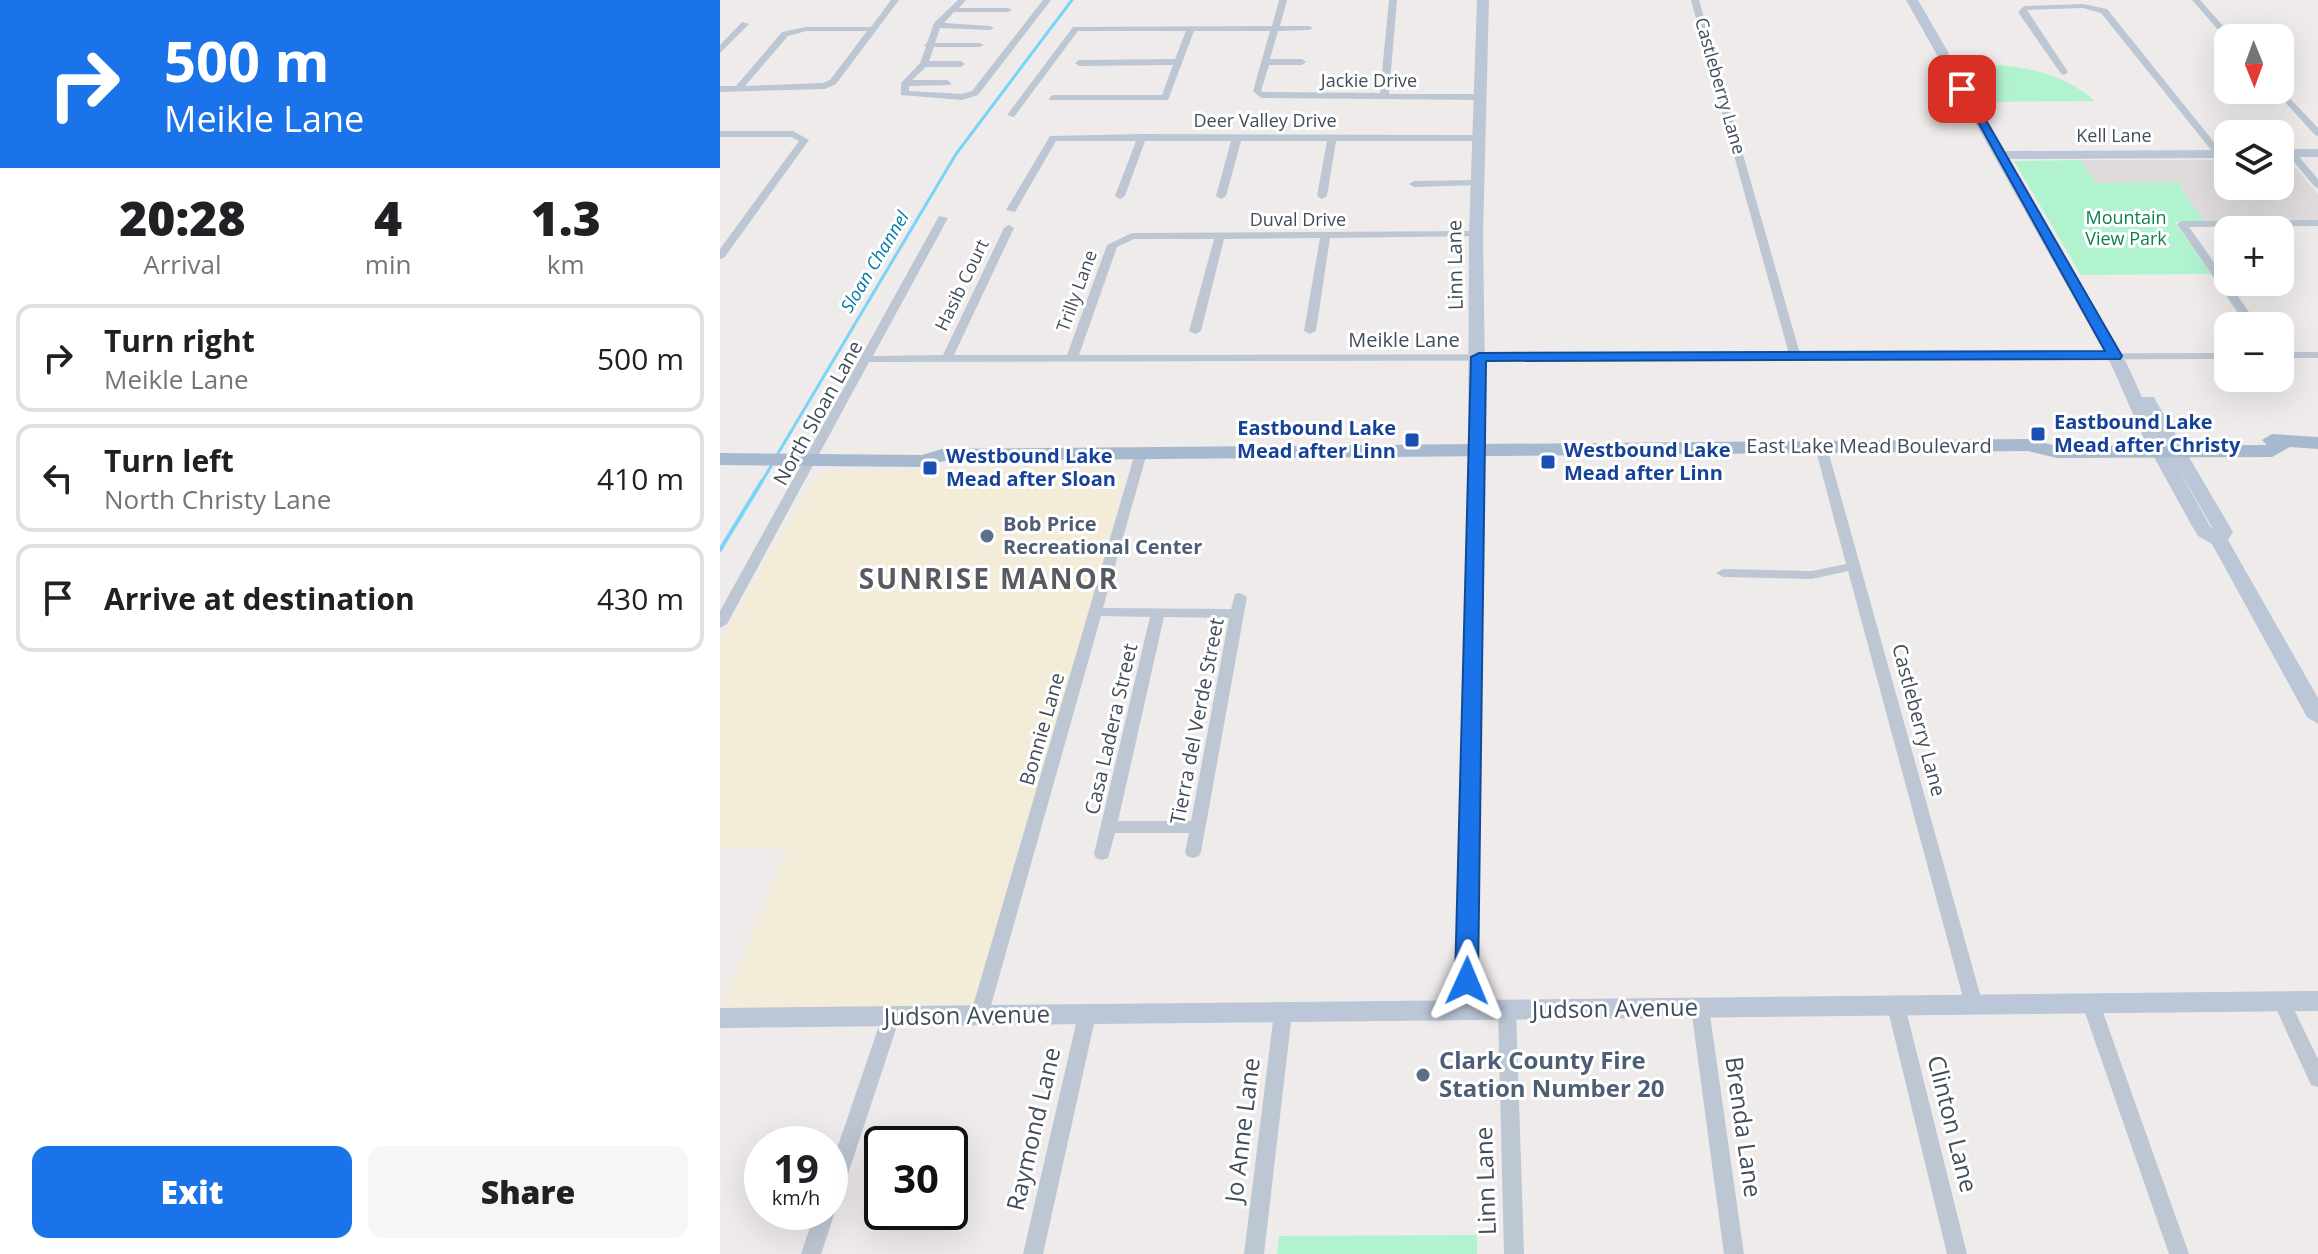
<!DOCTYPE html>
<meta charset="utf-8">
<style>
body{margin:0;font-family:"Open Sans",sans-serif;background:#f6f6f6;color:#202124;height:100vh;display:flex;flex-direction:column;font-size:30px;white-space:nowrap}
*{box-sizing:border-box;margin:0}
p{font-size:26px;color:#757577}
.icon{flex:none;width:44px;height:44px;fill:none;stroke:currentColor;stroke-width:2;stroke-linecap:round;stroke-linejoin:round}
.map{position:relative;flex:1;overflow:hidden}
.sheet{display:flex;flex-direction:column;background:#fff;width:720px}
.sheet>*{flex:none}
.guide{background:#1a73e8;color:#fff;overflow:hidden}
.needle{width:52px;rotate:179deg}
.fabs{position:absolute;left:1494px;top:24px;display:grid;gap:16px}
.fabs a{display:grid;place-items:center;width:80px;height:80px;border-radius:16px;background:#fff;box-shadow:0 8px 32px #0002;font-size:40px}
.speed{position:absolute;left:24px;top:1126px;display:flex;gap:16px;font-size:40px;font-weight:700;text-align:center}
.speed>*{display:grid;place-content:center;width:104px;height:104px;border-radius:50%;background:#fff;box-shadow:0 8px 32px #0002;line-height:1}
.speed small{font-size:20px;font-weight:400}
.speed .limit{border:4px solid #111;border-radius:12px;background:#fff;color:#111}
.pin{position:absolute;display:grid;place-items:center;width:68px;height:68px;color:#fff;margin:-34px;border-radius:16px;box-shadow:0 4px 12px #0006}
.me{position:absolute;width:88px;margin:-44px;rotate:1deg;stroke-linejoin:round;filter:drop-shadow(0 0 6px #0008)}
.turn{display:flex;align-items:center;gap:28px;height:168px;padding:0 32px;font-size:36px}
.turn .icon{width:104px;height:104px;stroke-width:2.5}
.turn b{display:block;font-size:56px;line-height:68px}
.eta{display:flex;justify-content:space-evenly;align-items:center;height:136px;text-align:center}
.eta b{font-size:48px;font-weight:800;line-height:56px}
.button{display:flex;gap:16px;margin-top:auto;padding:16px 32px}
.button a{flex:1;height:92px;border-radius:16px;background:#1a73e8;color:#fff;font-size:32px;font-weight:800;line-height:92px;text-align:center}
.button a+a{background:#f6f6f6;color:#202124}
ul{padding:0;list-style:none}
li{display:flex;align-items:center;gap:24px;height:108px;margin:0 16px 12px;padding:0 16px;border:4px solid #e0e0e0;border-radius:16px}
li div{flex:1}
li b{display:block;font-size:30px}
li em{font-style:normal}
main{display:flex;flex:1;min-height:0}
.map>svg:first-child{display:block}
</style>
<main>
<section class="sheet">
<div class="guide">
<div class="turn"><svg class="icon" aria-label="right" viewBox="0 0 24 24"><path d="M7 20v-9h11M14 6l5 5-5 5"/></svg><div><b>500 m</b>Meikle Lane</div></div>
</div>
<div class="eta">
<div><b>20:28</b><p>Arrival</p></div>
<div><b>4</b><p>min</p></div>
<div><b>1.3</b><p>km</p></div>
</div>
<ul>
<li><svg class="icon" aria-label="right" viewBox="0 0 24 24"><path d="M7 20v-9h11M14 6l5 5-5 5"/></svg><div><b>Turn right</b><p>Meikle Lane</p></div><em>500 m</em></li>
<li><svg class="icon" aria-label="left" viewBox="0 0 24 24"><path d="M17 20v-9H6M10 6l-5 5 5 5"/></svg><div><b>Turn left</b><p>North Christy Lane</p></div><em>410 m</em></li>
<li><svg class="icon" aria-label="arrive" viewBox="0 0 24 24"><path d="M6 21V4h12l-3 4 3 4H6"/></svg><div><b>Arrive at destination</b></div><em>430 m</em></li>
</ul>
<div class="button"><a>Exit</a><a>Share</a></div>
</section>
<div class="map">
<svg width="1598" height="1254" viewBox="0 0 1598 1254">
<rect width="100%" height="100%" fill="#efebeb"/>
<path fill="#e0dcdd" d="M1361,160H1508V186H1560V160H1568L1598,194V221H1484L1457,182L1375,183Z"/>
<path fill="#b2f3cf" d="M1248,64C1294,64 1339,70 1375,101L1271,102Z
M1361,160L1376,183L1457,182L1484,221L1455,222L1491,274L1361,275L1294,161Z
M757,1235V1254H557L559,1236Z"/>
<path fill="#f3ecd8" d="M385,467L400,472L403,479L327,785L259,1016L0,1012L67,848H0V641L95,478L110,470Z"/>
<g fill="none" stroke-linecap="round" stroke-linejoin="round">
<path stroke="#7ad4f5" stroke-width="3" d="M57,455L236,154L352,0
M41,483L53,463"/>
<path stroke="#7ad4f5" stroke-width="4" d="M0,550L42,481"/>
<path fill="#bcc7d3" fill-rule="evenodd" d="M171,0H179L116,84L105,89L0,92V86H16L62,32L86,27H151ZM86,31H147L110,80L103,83L25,86L68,36Z
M238,0H246L239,8H288L292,10L288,12H234L224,23L270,26L274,28L270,30L220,28L215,43H260L264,45L260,47H214L209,61H241L245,64L241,67H206L192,80H227L231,83L230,85L189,86V91L242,94L252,91L323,0H331L258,95L242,100L181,95V83L200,63L206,47L204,45L207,43L214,23Z
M559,0H567L560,26H589L593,28L589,30L558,31L550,59H582L586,62L582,65H549L541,91L543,92L660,93L669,0H677L669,94H759L763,97L759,100L541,98L533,91L550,31H474L448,100H330L329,98L333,95H442L453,65L359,66L355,63L359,60L455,59L466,31H358L294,117L287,115L353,27L552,26Z
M971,0H979L1080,354L1508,353V359L149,362L7,624L0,628V611L219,216L228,218L153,356L223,355L284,228L289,225L294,228L234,355H347L387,245L412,233L756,231L760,232V236L610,238L596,331L590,334L584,331L600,238L504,239L481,331L475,334L469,331L494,239H414L397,247L359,355L1069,354Z
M1472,0H1480L1514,38L1507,40Z
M1363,4L1387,9L1502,152V156H1496L1381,13L1363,8L1307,10L1348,72L1344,75L1341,74L1298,12L1304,6Z
M22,22L29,24L0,53V45Z
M1560,88L1598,128V136L1595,135L1554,90H1560Z
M0,131H73L89,140L4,258L0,259V249L79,141L71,137H0Z
M422,134L758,135L763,138L758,141H616L607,196L602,199L597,196L607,141H521L506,196L501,199L496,196L511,141H425L405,196L400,199L395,196L416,141H336L295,212L286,210L330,136Z
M1571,150L1574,151L1598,179V188L1595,187L1568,155L1566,153Z
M757,180L760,181V185L694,187L689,184L694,181Z
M1598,220V226L1469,227L1539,326H1527L1457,224L1462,221Z
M1560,352H1598V358H1560Z
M1101,443L1107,447L1263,1005L1260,1010L1254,1012L1248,1010L1245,1005L1128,571L1092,579L1003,577L996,573L1003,569L1092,571L1126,564L1095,447Z
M757,446L763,450L755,1010L752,1015L746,1017L740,1015L737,1010L751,450Z
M421,449L427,453L383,608L511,609L515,594L520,593L527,597L481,852L479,856L473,858L467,856L465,852L469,833H395L388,858L382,860L376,858L374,854L430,617L381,616L268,1016L265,1021L259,1023L253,1021L250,1016L415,453ZM444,617L509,618L471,821H398Z
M1562,995L1568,997L1598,1059V1087L1591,1085L1553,1002L1556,997Z
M1371,997L1377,999L1380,1004L1469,1254H1449L1362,1004L1365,999Z
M1176,999L1182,1001L1185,1006L1247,1254H1227L1167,1006L1170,1001Z
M980,1001L986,1003L989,1008L1024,1254H1004L971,1008L974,1003Z
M787,1003L793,1005L796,1010L804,1254H784L778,1010L781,1005Z
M563,1006L569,1008L572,1013L544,1254H524L554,1013L557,1008Z
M367,1008L373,1010L376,1015L323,1254H303L358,1015L361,1010Z
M171,1010L177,1012L180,1017L120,1198L117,1204L112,1206L115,1212L101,1254H81L95,1212H110V1169L162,1017L165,1012Z"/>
<path fill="#bbc7d7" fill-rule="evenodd" d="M757,0H769L763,234L766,450L757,455L748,450L749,234Z
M1186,0H1198L1285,151L1508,150V158L1289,159L1407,364L1422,397H1434L1436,401L1513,532L1508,540L1598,698V724L1587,717L1492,544L1478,536L1472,526L1424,439L1391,364ZM1454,461L1493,529L1490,526Z
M1560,149H1598V157H1560Z
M1598,991V1011L0,1028V1008Z"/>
<path fill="#a7b9ce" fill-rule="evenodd" d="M1552,434L1598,437V449L1570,447L1552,457L1337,458L1308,451L224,461L203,467L0,465V453L202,455L222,449L1308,439L1337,446L1547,445L1542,440Z"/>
</g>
<path fill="#1a73e8" stroke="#114b97" stroke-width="2" d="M1238,86L1248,89L1402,356L1400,359L766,361L758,981L755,987H739L735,981L751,357L759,353L1385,351Z"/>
<g fill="#1a4fb4" stroke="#fff" stroke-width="3">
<rect x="1310" y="426" width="16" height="16" rx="4"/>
<rect x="684" y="432" width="16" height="16" rx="4"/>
<rect x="820" y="454" width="16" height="16" rx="4"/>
<rect x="202" y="460" width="16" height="16" rx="4"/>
</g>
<g fill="#5c6f8a" stroke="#fff" stroke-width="3">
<circle cx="267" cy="536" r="8"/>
<circle cx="703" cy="1075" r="8"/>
</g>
<g text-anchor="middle" stroke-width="6" stroke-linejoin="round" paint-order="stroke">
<g font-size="18" fill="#424d5b" stroke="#fff">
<text x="649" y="87">Jackie Drive</text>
<text transform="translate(1000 86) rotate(74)" y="6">Castleberry Lane</text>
<text x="545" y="127">Deer Valley Drive</text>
<text x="1394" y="142">Kell Lane</text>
<text x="578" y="226">Duval Drive</text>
<text transform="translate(242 285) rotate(-64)" y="6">Hasib Court</text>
<text transform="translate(357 291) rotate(-70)" y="6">Trilly Lane</text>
</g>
<g font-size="18" fill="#0c824e" stroke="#fff">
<text x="1406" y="224">Mountain<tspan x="1406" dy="21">View Park</tspan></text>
</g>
<g font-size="18" font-style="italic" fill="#017aa7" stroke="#fff">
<text transform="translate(155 262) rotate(-59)" y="6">Sloan Channel</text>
</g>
<g font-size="20" fill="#424d5b" stroke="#fff">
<text transform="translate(735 265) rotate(-91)" y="7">Linn Lane</text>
<text x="684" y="347">Meikle Lane</text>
<text transform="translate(98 413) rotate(-61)" y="7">North Sloan Lane</text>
<text x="1149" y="453">East Lake Mead Boulevard</text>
<text transform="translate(1199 720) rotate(75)" y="7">Castleberry Lane</text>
<text transform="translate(477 721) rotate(-79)" y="7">Tierra del Verde Street</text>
<text transform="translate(322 729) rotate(-74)" y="7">Bonnie Lane</text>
<text transform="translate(391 729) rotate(-77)" y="7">Casa Ladera Street</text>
</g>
<g font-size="20" font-weight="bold" fill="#164399" stroke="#fff" text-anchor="start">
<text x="1334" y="429">Eastbound Lake<tspan x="1334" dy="23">Mead after Christy</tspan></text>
<text x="676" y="435" text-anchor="end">Eastbound Lake<tspan x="676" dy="23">Mead after Linn</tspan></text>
<text x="844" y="457">Westbound Lake<tspan x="844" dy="23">Mead after Linn</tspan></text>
<text x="226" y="463">Westbound Lake<tspan x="226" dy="23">Mead after Sloan</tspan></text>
</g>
<g font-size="20" font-weight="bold" fill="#4e5e75" stroke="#fff" text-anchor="start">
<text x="283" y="531">Bob Price<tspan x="283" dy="23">Recreational Center</tspan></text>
</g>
<g font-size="24" fill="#424d5b" stroke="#fff">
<text transform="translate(895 1009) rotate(-1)" y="8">Judson Avenue</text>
<text transform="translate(247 1016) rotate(-1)" y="8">Judson Avenue</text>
<text transform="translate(1232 1124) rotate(76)" y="8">Clinton Lane</text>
<text transform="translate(1023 1127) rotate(82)" y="8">Brenda Lane</text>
<text transform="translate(314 1129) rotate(-77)" y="8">Raymond Lane</text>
<text transform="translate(523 1130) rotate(-83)" y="8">Jo Anne Lane</text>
<text transform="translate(766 1181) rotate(-92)" y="8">Linn Lane</text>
</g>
<g font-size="24" font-weight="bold" fill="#4e5e75" stroke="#fff" text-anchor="start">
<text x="719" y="1069">Clark County Fire<tspan x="719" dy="28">Station Number 20</tspan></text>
</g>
<g font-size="28" font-weight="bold" letter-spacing="2" fill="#575b61" stroke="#fff">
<text x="269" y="589">SUNRISE MANOR</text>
</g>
</g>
</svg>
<div class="fabs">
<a><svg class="needle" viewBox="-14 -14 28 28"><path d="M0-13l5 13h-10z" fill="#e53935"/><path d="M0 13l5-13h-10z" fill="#757577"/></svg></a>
<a><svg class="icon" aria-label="layers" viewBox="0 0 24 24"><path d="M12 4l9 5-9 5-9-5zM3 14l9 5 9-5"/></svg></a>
<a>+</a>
<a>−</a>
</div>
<div class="speed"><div>19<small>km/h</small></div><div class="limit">30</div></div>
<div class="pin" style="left:1242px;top:89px;background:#d93025"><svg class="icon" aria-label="arrive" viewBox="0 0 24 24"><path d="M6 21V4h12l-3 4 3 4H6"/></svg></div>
<svg class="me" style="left:747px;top:981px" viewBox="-20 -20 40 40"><path d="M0-17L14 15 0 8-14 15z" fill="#1a73e8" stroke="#fff" stroke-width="4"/></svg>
</div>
</main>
